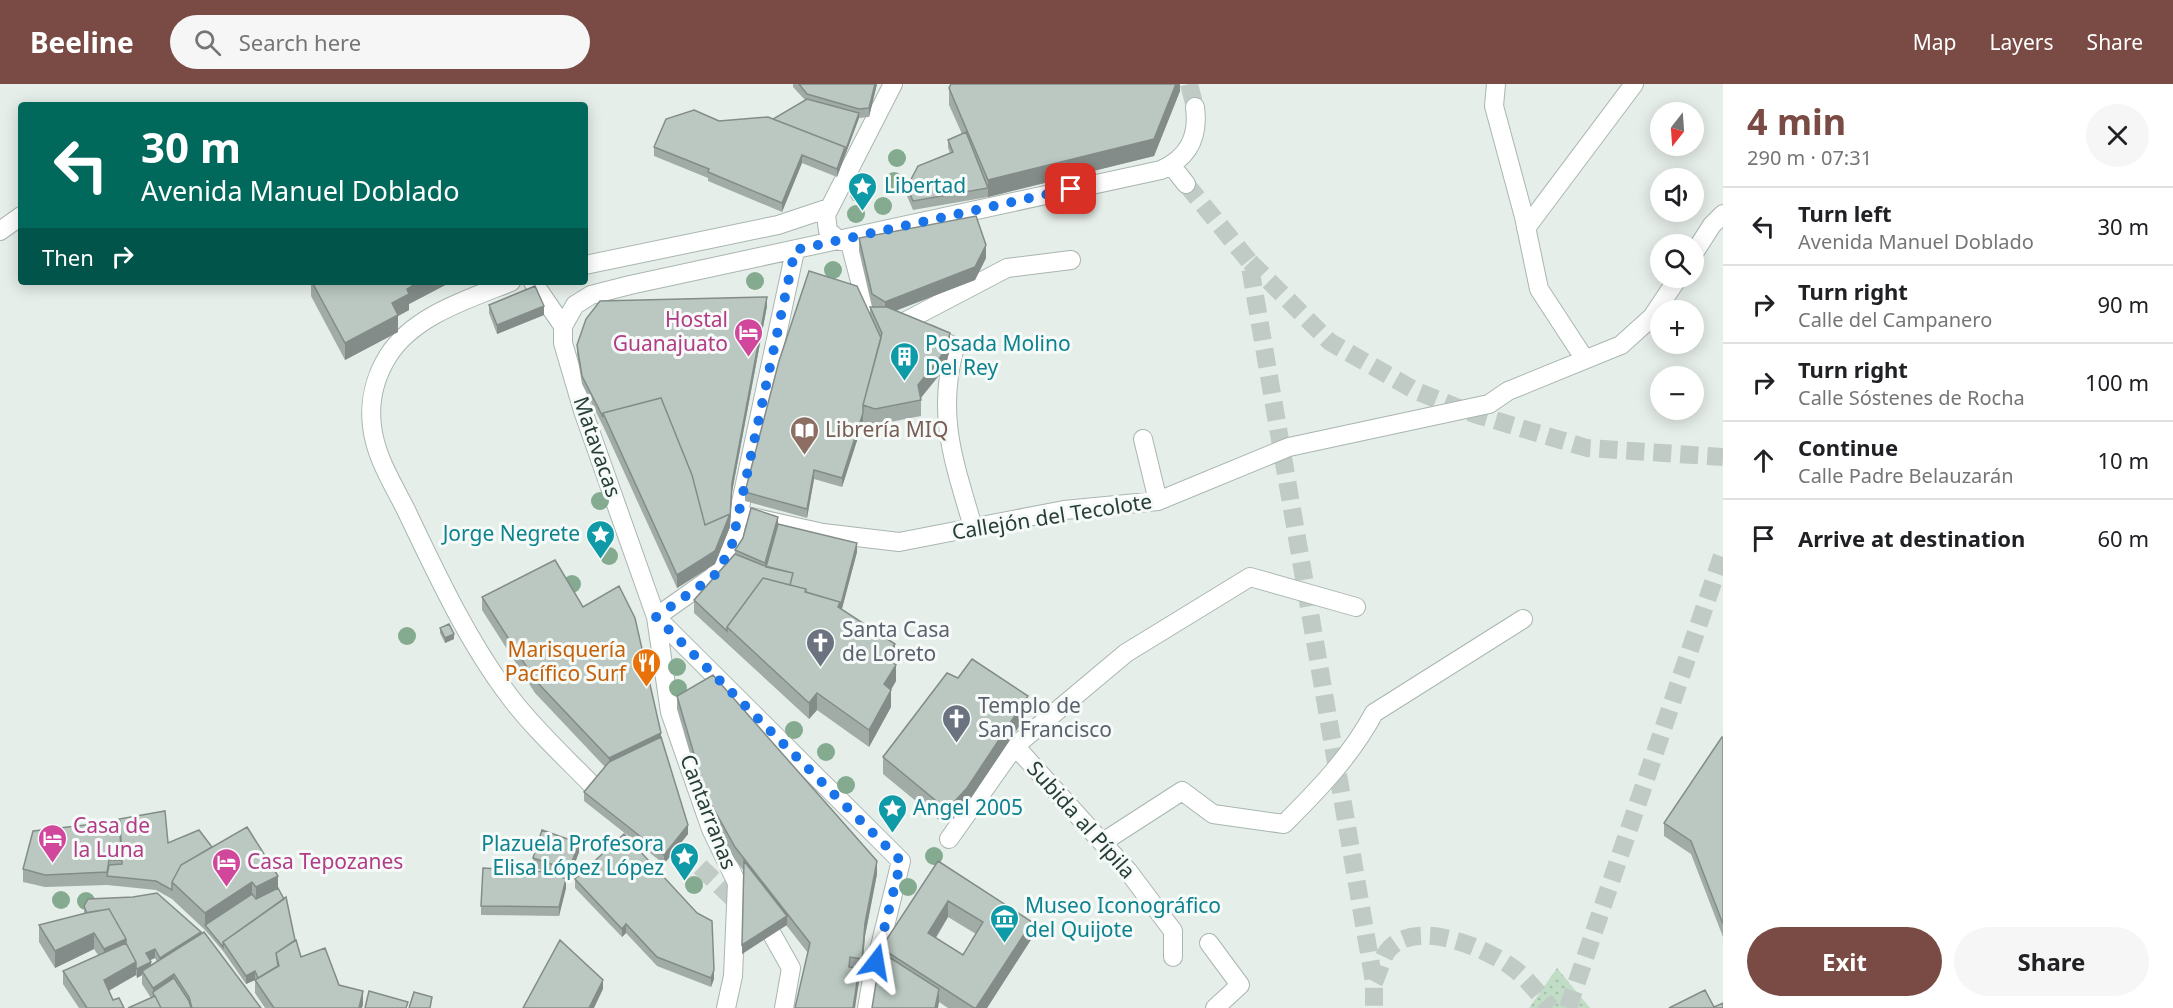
<!DOCTYPE html>
<meta charset="utf-8">
<style>
body{margin:0;font-family:"Noto Sans",sans-serif;background:#f6f6f6;color:#202124;height:100vh;display:flex;flex-direction:column;font-size:22px;white-space:nowrap}
*{box-sizing:border-box;margin:0}
p{font-size:20px;color:#757577}
.icon{flex:none;width:33px;height:33px;fill:none;stroke:currentColor;stroke-width:2;stroke-linecap:round;stroke-linejoin:round}
.map{position:relative;flex:1;overflow:hidden}
.details{display:flex;flex-direction:column;background:#fff;width:450px}
.details>*{flex:none}
.hud{position:absolute;left:18px;top:18px;width:570px;height:183px;border-radius:6px;box-shadow:0 3px 15px #0003;background:#00695c;color:#fff;overflow:hidden}
.needle{width:39px;rotate:197deg}
.controls{position:absolute;left:1650px;top:18px;display:grid;gap:12px}
.controls a{display:grid;place-items:center;width:54px;height:54px;border-radius:50%;background:#fff;box-shadow:0 3px 15px #0003;font-size:30px}
.pin{position:absolute;display:grid;place-items:center;width:51px;height:51px;color:#fff;margin:-26px;border-radius:12px;box-shadow:0 3px 9px #0006}
.me{position:absolute;width:66px;margin:-33px;rotate:14deg;stroke-linejoin:round;filter:drop-shadow(0 0 4px #0008)}
.turn{display:flex;align-items:center;gap:21px;height:126px;padding:0 24px;font-size:27px}
.turn .icon{width:78px;height:78px;stroke-width:2.5}
.turn b{display:block;font-size:42px;line-height:51px}
.then{display:flex;align-items:center;height:57px;padding:0 24px;background:#0003;gap:12px;font-size:22px}
.round{display:grid;place-items:center;flex:none;width:63px;height:63px;border-radius:32px;background:#f6f6f6}
.head{display:flex;align-items:center;justify-content:space-between;height:102px;padding:0 24px}
h1{font-size:36px;font-weight:700;line-height:45px;color:#7a4b44}
.action{display:flex;gap:12px;margin-top:auto;padding:12px 24px}
.action a{flex:1;height:69px;border-radius:36px;background:#7a4b44;color:#fff;font-size:24px;font-weight:700;line-height:69px;text-align:center}
.action a+a{background:#f6f6f6;color:#202124}
ul{padding:0;list-style:none}
li{display:flex;align-items:center;gap:18px;height:78px;padding:0 24px;border-top:2px solid #e0e0e0}
li div{flex:1}
li b{display:block;font-size:22px}
li em{font-style:normal}
header{display:flex;align-items:center;gap:36px;box-sizing:border-box;height:84px;padding:0 30px;background:#7a4b44;color:#fff}
header strong{font-size:28px}
nav{display:flex;gap:33px;margin-inline-start:auto;font-size:21px}
.search{width:420px;height:54px;background:#f6f6f6;display:flex;align-items:center;gap:15px;box-sizing:border-box;padding:0 21px;border-radius:33px;color:#757577;font-size:22px}
main{display:flex;flex:1;min-height:0}
.map>svg:first-child{display:block}
</style>
<header>
<strong>Beeline</strong>
<div class="search"><svg class="icon" aria-label="search" viewBox="0 0 24 24"><circle cx="10" cy="10" r="6"/><path d="M15 15l6 6"/></svg>Search here</div>
<nav><a>Map</a><a>Layers</a><a>Share</a></nav>
</header>
<main>
<div class="map">
<svg width="1723" height="924" viewBox="0 0 1723 924">
<defs>
<pattern id="park-dots" width="8" height="8" patternUnits="userSpaceOnUse" patternTransform="scale(1.5)"><rect width="8" height="8" fill="#c1ddc6"/><path d="M2 2h.1M6 6h.1" fill="none" stroke="#a6bfab" stroke-width="1.8" stroke-linecap="round"/></pattern>
</defs>
<rect width="100%" height="100%" fill="#e6eee9"/>
<path fill="url(#park-dots)" d="M1557,884L1590,924H1529Z"/>
<g fill="none" stroke-linecap="round" stroke-linejoin="round">
<path stroke="#c0cbc5" stroke-width="18" stroke-dasharray="18 9" stroke-linecap="butt" d="M1189,0L1195,23
M1186,100L1249,177L1374,898V924
M1250,178L1330,258L1416,307L1474,330L1587,364L1723,373
M658,749L689,772L745,826
M1374,898C1379,889 1382,872 1389,865C1417,834 1486,864 1513,884C1527,894 1539,911 1551,924
M1568,924L1723,469"/>
<defs>
<path id="minor" d="M1496,0L1494,22L1524,133L1539,205L1584,274
M1171,81L1186,100
M1526,144L1634,0
M0,147L21,132
M849,155L870,236H880
M840,157L828,147L826,131L893,0
M1694,169L1712,141L1723,130
M585,181L778,141L829,124
M511,198C468,215 413,232 388,272C375,293 369,318 372,342C375,372 393,400 406,426C436,489 468,558 510,613C534,645 566,674 594,703
M533,198L563,242
M904,238L1007,184L1071,176
M929,250L955,263C936,331 954,378 973,443
M1143,355L1158,417
M747,432L823,449L899,458L1064,426L1158,417L1289,363L1489,320L1508,307L1621,261L1652,233L1678,194
M656,533L901,777L872,895L867,924
M656,533L714,492L731,465L795,167
M1015,662L1128,787L1173,847V873
M949,755L1015,662L1126,569L1250,493L1356,523
M1103,758L1182,707L1213,730L1284,740C1318,706 1351,672 1374,629L1523,535
M773,852L791,884L784,924
M1209,859L1240,901L1215,924
M726,924L733,892L737,799L711,745L670,628L656,533L583,327L563,259V242L575,221L591,211L630,201L1161,86C1188,74 1199,53 1195,23"/>
</defs>
<use href="#minor" stroke="#a9b6b0" stroke-width="20"/>
<use href="#minor" stroke="#fff" stroke-width="18"/>
</g>
<g fill="#84aa8f">
<circle cx="897" cy="74" r="9"/>
<circle cx="894" cy="97" r="9"/>
<circle cx="859" cy="110" r="9"/>
<circle cx="883" cy="122" r="9"/>
<circle cx="856" cy="130" r="9"/>
<circle cx="833" cy="186" r="9"/>
<circle cx="755" cy="197" r="9"/>
<circle cx="600" cy="417" r="9"/>
<circle cx="609" cy="472" r="9"/>
<circle cx="572" cy="500" r="9"/>
<circle cx="407" cy="552" r="9"/>
<circle cx="677" cy="583" r="9"/>
<circle cx="678" cy="604" r="9"/>
<circle cx="794" cy="646" r="9"/>
<circle cx="826" cy="668" r="9"/>
<circle cx="846" cy="701" r="9"/>
<circle cx="934" cy="772" r="9"/>
<circle cx="694" cy="801" r="9"/>
<circle cx="908" cy="803" r="9"/>
<circle cx="61" cy="816" r="9"/>
<circle cx="86" cy="817" r="9"/>
</g>
<path fill="#a1aca7" fill-rule="evenodd" d="M793,0H877L869,33L859,34L837,93L802,79L782,128L708,97V94L654,72V63L719,37L773,35L805,16L793,3Z
M1180,0V7L1154,72L988,113L913,126L907,112V103L950,69L948,64V56L962,50L949,21V4Z
M859,154L986,174L975,196L896,226L950,265L945,284L921,314V332L875,341L863,338L842,403L814,395L807,434L745,417V408L870,230V223H872L859,167Z
M311,198H451L409,220V226L398,232V248L345,276L311,212Z
M489,221L544,231L497,250L489,229Z
M767,222L732,408L730,443L715,480L677,504L603,342L582,300L577,270V261Z
M778,440L857,468L842,525L895,576L893,579L896,597L891,606V623L869,663L817,626L809,635L694,529V516L735,470V466Z
M482,513L661,653L688,750L664,780L584,717V708L605,683L535,609L482,526Z
M440,544L454,555L445,559L440,549Z
M677,612L877,790L865,852L862,888L859,887V898L808,869L786,841L742,870L744,787L735,776L706,724L677,625Z
M1028,629L967,720L953,735L940,737L883,690V673Z
M1723,654V853L1691,770L1664,752V739Z
M168,759L212,763L278,804L301,873L339,901L363,920L362,924H265L255,909V896L246,900L223,867L205,846L172,815L156,806L107,801L45,803L23,798V785Z
M579,768L569,795L554,790L566,804L559,832L481,831V822L547,788L533,783V774Z
M938,777L1032,854L987,924H948L939,918L881,868V864ZM948,833L976,850L963,871L936,854Z
M575,795L714,895L711,903L657,882L626,849L622,853L575,804Z
M84,822L201,851L261,924H128L151,914L142,900V891L137,894L136,891L109,907L113,916L124,924H79L63,900V887L98,871L94,865L55,884L39,858V841L84,830ZM155,874L157,878L151,881L150,876Z"/>
<path fill="#838c88" d="M875,0H877L869,33V24Z
M1176,0H1180V7L1154,72L988,113V96Z
M859,29V34L837,93V85Z
M802,71V79L782,128V119Z
M986,161V174L975,196L885,231V218Z
M419,198H451L409,220V226L398,232V248L345,276V259L407,205Z
M767,213V222L732,408L730,443L715,480L677,504V491L732,399Z
M544,222V231L497,250V241Z
M950,249V265L945,284L918,317V301Z
M863,329V338L842,403V394Z
M814,386V395L807,434V425Z
M778,433V449L765,486V479Z
M857,459V468L838,539V523Z
M454,550V555L445,559V554Z
M895,560V576L884,590V573Z
M896,581V597L884,617V600Z
M891,606V623L869,663V646Z
M817,609V626L809,635V619Z
M1028,612V629L967,720L953,735V719Z
M661,649V662L609,687V674Z
M688,741V750L664,780V771Z
M579,759V768L569,795V786Z
M877,777V790L865,852L862,888L865,839Z
M278,792V809L256,820V803Z
M566,795V804L559,832V823Z
M252,798V815L205,841V829Z
M948,817V833L928,866V849Z
M787,832V841L742,870V861Z
M1032,838V854L987,924H976Z
M626,840V849L622,853V845Z
M201,848V857L160,882V874Z
M94,849V865L55,884V867Z
M126,855V872L104,882V865Z
M155,865V874L146,878V869Z
M136,878V891L104,909V896Z
M151,878V887H142V891L137,894V885Z
M859,885V898L855,924H853Z
M714,886V895L711,903V894Z
M255,887V896L246,900V892Z
M174,890V903L153,908V917V904Z
M603,896V905L594,924H589Z
M939,905V918L938,924H935Z
M363,907V920L362,924H359Z"/>
<path fill="#bbc8c2" stroke="#838c88" stroke-width="1.5" fill-rule="evenodd" d="M799,0H875L869,24L859,25L807,10Z
M951,0H1176L1154,55L988,96L949,4Z
M807,15L859,29L845,68V63L773,35Z
M694,26L719,37L768,33L845,63L837,85L802,71L782,119L708,88L709,85L654,63L666,35Z
M966,48L988,104L913,117L907,103L918,82L953,68L948,56Z
M976,132L986,161L975,183L885,218L872,210L859,154Z
M809,187L857,202L881,254L863,321V329L842,394L814,386L807,425L745,408L779,277Z
M312,198H419L407,205L409,210L392,219L398,231L345,259Z
M535,202L544,222L497,241L489,221Z
M767,213L732,399L730,434V430L705,441L692,391L661,314L603,329V333L582,292L577,261L586,235L600,217Z
M870,223H887L950,249L945,267L918,301L921,316L875,325L863,321L882,249Z
M661,314L692,391L705,441L730,430L715,467L677,491L603,329Z
M751,424L778,433L765,479L735,466L743,454Z
M778,440L857,459L840,524V518L806,508V505L790,501L793,489L766,483Z
M735,470L765,482L793,489L790,501L763,494L727,543V547L694,516Z
M555,476L583,523L619,502L635,534L661,649L609,674L535,596L482,513Z
M763,494L806,505L805,508L840,518L838,523L895,560L884,573L896,581L884,600L891,606L869,646L817,609L809,619L727,543Z
M449,540L454,550L445,554L440,544Z
M972,575L1028,612L967,704L953,719L940,720L883,673L947,589L958,594Z
M713,591L877,777L865,839L862,875L850,873L849,883L859,885L853,924H795L810,859L735,763L706,711L677,612Z
M661,653L688,741L664,771L584,708L609,678Z
M1722,653L1723,654V840L1691,757L1664,739Z
M165,727L168,759L199,746L212,763L181,781L172,798V806L156,797L107,792L109,781L122,780L119,735Z
M120,737L122,776H109L107,788L45,791L23,785L33,747Z
M247,743L278,792L256,803L252,798L205,829L172,798L181,781Z
M542,746L579,759L569,786L533,774Z
M624,750L697,829L712,837L714,886L711,894L657,873L626,840L622,845L575,795Z
M744,777L787,832L742,861Z
M938,777L1032,838L976,924H974L881,864ZM948,817L983,838L963,871L928,849Z
M483,784L548,788L566,795L559,823L481,822Z
M278,804L284,815L223,858V863L205,841L252,810L256,815Z
M157,809L201,848L160,874L155,865L146,869L151,878L137,885L136,883V878L126,859V855L109,825L87,829L84,822L88,815L133,813Z
M286,813L295,856L276,869L278,882L258,894L255,887L246,892L223,858Z
M109,825L126,855L104,865L94,849L55,867L39,841L90,828Z
M204,848L261,924H192L189,913L174,890L153,904L142,887Z
M296,856L301,873L325,864L339,901L363,907L359,924H274L255,896L279,882L276,869Z
M560,856L603,896L589,924H523Z
M126,859L136,878L104,896L113,916L119,914L124,924H87L63,887Z
M881,868L939,905L935,924H872Z
M174,894L189,917L191,924H161L155,912H154L153,908Z
M1705,906L1714,923L1723,919V924H1669Z
M369,907L408,918L406,924H365Z
M414,908L432,913L430,924H409Z
M155,912L161,924H128Z"/>
<g fill="none" stroke-linecap="round" stroke-linejoin="round">
<path stroke="#1a73e8" stroke-width="10" stroke-dasharray="0 18" d="M876,878L901,777L656,533L714,492L731,465L795,166L1071,105"/>
</g>
<defs>
<symbol id="sight-pin" viewBox="-11 -11 22 30"><path d="M0 17L-7.5 6A9.5 9.5 0 1 1 7.5 6Z" fill="#0f9aa8" stroke="#f6faf8"/><path d="M0-6L1.8-2.2L6-1.7L2.9 1.2L3.7 5.4L0 3.3L-3.7 5.4L-2.9 1.2L-6-1.7L-1.8-2.2Z" fill="#fff"/></symbol>
<symbol id="hotel-pin" viewBox="-11 -11 22 30"><path d="M0 17L-7.5 6A9.5 9.5 0 1 1 7.5 6Z" fill="#d1479c" stroke="#f6faf8"/><path d="M-6-4.5h1.5V1H6V5H4.5V3h-9V5H-6ZM-4 0a1.8 1.8 0 1 1 3.6 0ZM.5 0V-2.5h3Q6-2.5 6 0Z" fill="#fff"/></symbol>
<symbol id="building-pin" viewBox="-11 -11 22 30"><path d="M0 17L-7.5 6A9.5 9.5 0 1 1 7.5 6Z" fill="#0f9aa8" stroke="#f6faf8"/><path d="M-4-6H4V6H1V3H-1V6H-4ZM-2.5-4.3h1.7v1.8h-1.7ZM.8-4.3h1.7v1.8H.8ZM-2.5-1h1.7V.8h-1.7ZM.8-1h1.7V.8H.8Z" fill="#fff"/></symbol>
<symbol id="library-pin" viewBox="-11 -11 22 30"><path d="M0 17L-7.5 6A9.5 9.5 0 1 1 7.5 6Z" fill="#8d6e63" stroke="#f6faf8"/><path d="M-6-4Q-3-5.5-.7-3.5V5Q-3 3-6 4ZM6-4Q3-5.5 .7-3.5V5Q3 3 6 4Z" fill="#fff"/></symbol>
<symbol id="church-pin" viewBox="-11 -11 22 30"><path d="M0 17L-7.5 6A9.5 9.5 0 1 1 7.5 6Z" fill="#6b7280" stroke="#f6faf8"/><path d="M-1.2-6h2.4v3.5h3.3v2.4h-3.3V6h-2.4V-.1h-3.3v-2.4h3.3Z" fill="#fff"/></symbol>
<symbol id="restaurant-pin" viewBox="-11 -11 22 30"><path d="M0 17L-7.5 6A9.5 9.5 0 1 1 7.5 6Z" fill="#e8710a" stroke="#f6faf8"/><path d="M-5-6h1v4h1v-4h1v4h1v-4h1v5L-1.5 .5V6h-2V.5L-5-1ZM5-6V6H3V1.5H1.5Q1.5-4 5-6Z" fill="#fff"/></symbol>
<symbol id="museum-pin" viewBox="-11 -11 22 30"><path d="M0 17L-7.5 6A9.5 9.5 0 1 1 7.5 6Z" fill="#0f9aa8" stroke="#f6faf8"/><path d="M0-6L6-3V-2H-6V-3ZM-5-1h2V3h-2ZM-1-1h2V3h-2ZM3-1h2V3H3ZM-6 4H6V6H-6Z" fill="#fff"/></symbol>
</defs>
<g fill-rule="evenodd">
<use href="#sight-pin" x="846" y="86" width="33" height="45"/>
<use href="#hotel-pin" x="732" y="232" width="33" height="45"/>
<use href="#building-pin" x="888" y="256" width="33" height="45"/>
<use href="#library-pin" x="788" y="330" width="33" height="45"/>
<use href="#sight-pin" x="584" y="434" width="33" height="45"/>
<use href="#church-pin" x="804" y="542" width="33" height="45"/>
<use href="#restaurant-pin" x="630" y="562" width="33" height="45"/>
<use href="#church-pin" x="940" y="618" width="33" height="45"/>
<use href="#sight-pin" x="876" y="708" width="33" height="45"/>
<use href="#hotel-pin" x="36" y="738" width="33" height="45"/>
<use href="#sight-pin" x="668" y="756" width="33" height="45"/>
<use href="#hotel-pin" x="210" y="762" width="33" height="45"/>
<use href="#museum-pin" x="988" y="818" width="33" height="45"/>
</g>
<g text-anchor="middle" stroke-width="6" stroke-linejoin="round" paint-order="stroke">
<g font-size="21" fill="#0d838f" stroke="#f6faf8" text-anchor="start">
<text x="884" y="109">Libertad</text>
<text x="925" y="267">Posada Molino<tspan x="925" dy="24">Del Rey</tspan></text>
<text x="580" y="457" text-anchor="end">Jorge Negrete</text>
<text x="913" y="731">Angel 2005</text>
<text x="664" y="767" text-anchor="end">Plazuela Profesora<tspan x="664" dy="24">Elisa López López</tspan></text>
<text x="1025" y="829">Museo Iconográfico<tspan x="1025" dy="24">del Quijote</tspan></text>
</g>
<g font-size="21" fill="#b23c85" stroke="#f6faf8" text-anchor="start">
<text x="728" y="243" text-anchor="end">Hostal<tspan x="728" dy="24">Guanajuato</tspan></text>
<text x="73" y="749">Casa de<tspan x="73" dy="24">la Luna</tspan></text>
<text x="247" y="785">Casa Tepozanes</text>
</g>
<g font-size="21" fill="#785e54" stroke="#f6faf8" text-anchor="start">
<text x="825" y="353">Librería MIQ</text>
</g>
<g font-size="21" fill="#263e36" stroke="#f6faf8">
<text transform="translate(597 363) rotate(71)" y="7">Matavacas</text>
<text transform="translate(1052 433) rotate(-9)" y="7">Callejón del Tecolote</text>
<text transform="translate(708 728) rotate(69)" y="7">Cantarranas</text>
<text transform="translate(1081 736) rotate(48)" y="7">Subida al Pípila</text>
</g>
<g font-size="21" fill="#5b616d" stroke="#f6faf8" text-anchor="start">
<text x="842" y="553">Santa Casa<tspan x="842" dy="24">de Loreto</tspan></text>
<text x="978" y="629">Templo de<tspan x="978" dy="24">San Francisco</tspan></text>
</g>
<g font-size="21" fill="#c56008" stroke="#f6faf8" text-anchor="end">
<text x="626" y="573">Marisquería<tspan x="626" dy="24">Pacífico Surf</tspan></text>
</g>
</g>
</svg>
<div class="controls">
<a><svg class="needle" viewBox="-14 -14 28 28"><path d="M0-13l5 13h-10z" fill="#e53935"/><path d="M0 13l5-13h-10z" fill="#757577"/></svg></a>
<a><svg class="icon" aria-label="sound" viewBox="0 0 24 24"><path d="M4 9h4l5-4v14l-5-4H4zM17 9q2 3 0 6"/></svg></a>
<a><svg class="icon" aria-label="search" viewBox="0 0 24 24"><circle cx="10" cy="10" r="6"/><path d="M15 15l6 6"/></svg></a>
<a>+</a>
<a>−</a>
</div>
<div class="pin" style="left:1071px;top:105px;background:#d93025"><svg class="icon" aria-label="arrive" viewBox="0 0 24 24"><path d="M6 21V4h12l-3 4 3 4H6"/></svg></div>
<svg class="me" style="left:876px;top:878px" viewBox="-20 -20 40 40"><path d="M0-17L14 15 0 8-14 15z" fill="#1a73e8" stroke="#fff" stroke-width="4"/></svg>
<div class="hud">
<div class="turn"><svg class="icon" aria-label="left" viewBox="0 0 24 24"><path d="M17 20v-9H6M10 6l-5 5 5 5"/></svg><div><b>30 m</b>Avenida Manuel Doblado</div></div>
<div class="then">Then<svg class="icon" aria-label="right" viewBox="0 0 24 24"><path d="M7 20v-9h11M14 6l5 5-5 5"/></svg></div>
</div>
</div>
<section class="details">
<div class="head"><div><h1>4 min</h1><p>290 m · 07:31</p></div><a class="round"><svg class="icon" aria-label="close" viewBox="0 0 24 24"><path d="M6 6l12 12M18 6L6 18"/></svg></a></div>
<ul>
<li><svg class="icon" aria-label="left" viewBox="0 0 24 24"><path d="M17 20v-9H6M10 6l-5 5 5 5"/></svg><div><b>Turn left</b><p>Avenida Manuel Doblado</p></div><em>30 m</em></li>
<li><svg class="icon" aria-label="right" viewBox="0 0 24 24"><path d="M7 20v-9h11M14 6l5 5-5 5"/></svg><div><b>Turn right</b><p>Calle del Campanero</p></div><em>90 m</em></li>
<li><svg class="icon" aria-label="right" viewBox="0 0 24 24"><path d="M7 20v-9h11M14 6l5 5-5 5"/></svg><div><b>Turn right</b><p>Calle Sóstenes de Rocha</p></div><em>100 m</em></li>
<li><svg class="icon" aria-label="ahead" viewBox="0 0 24 24"><path d="M12 20V5M6 11l6-6 6 6"/></svg><div><b>Continue</b><p>Calle Padre Belauzarán</p></div><em>10 m</em></li>
<li><svg class="icon" aria-label="arrive" viewBox="0 0 24 24"><path d="M6 21V4h12l-3 4 3 4H6"/></svg><div><b>Arrive at destination</b></div><em>60 m</em></li>
</ul>
<div class="action"><a>Exit</a><a>Share</a></div>
</section>
</main>
